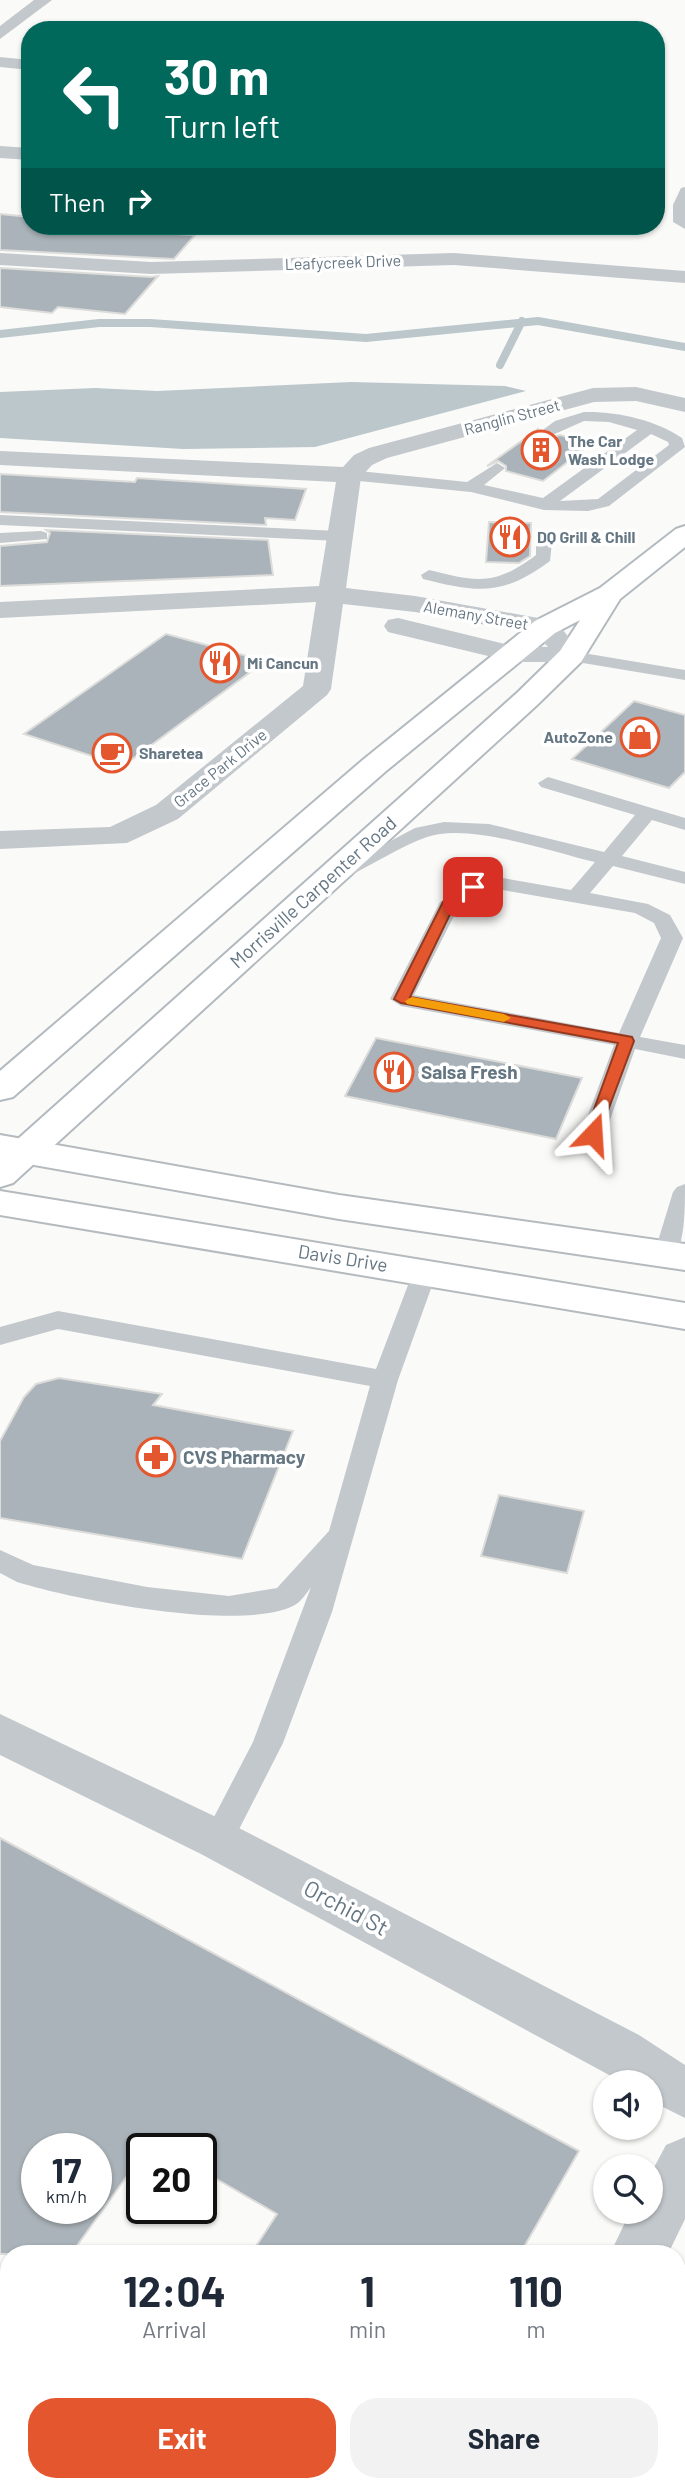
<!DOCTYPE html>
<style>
body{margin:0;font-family:Barlow,sans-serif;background:#f2f2f3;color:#1f2937;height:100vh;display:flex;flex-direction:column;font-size:26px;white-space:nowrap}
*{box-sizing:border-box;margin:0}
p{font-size:23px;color:#747a83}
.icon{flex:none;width:38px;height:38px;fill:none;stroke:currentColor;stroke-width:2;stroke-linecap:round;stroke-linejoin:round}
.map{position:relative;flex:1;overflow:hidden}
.side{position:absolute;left:0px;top:2245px;width:686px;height:247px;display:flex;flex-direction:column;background:#fff;border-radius:28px 28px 0 0;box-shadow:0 2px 5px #0004}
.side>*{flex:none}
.top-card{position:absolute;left:21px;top:21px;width:644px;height:214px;border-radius:28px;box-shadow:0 2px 5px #0004;background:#00695c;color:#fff;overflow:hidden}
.buttons{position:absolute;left:593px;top:2070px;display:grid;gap:14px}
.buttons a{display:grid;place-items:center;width:70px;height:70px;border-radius:50%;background:#fff;box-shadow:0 2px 5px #0004;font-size:35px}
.speed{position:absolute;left:21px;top:2133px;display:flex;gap:14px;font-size:35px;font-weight:700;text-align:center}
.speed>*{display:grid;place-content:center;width:91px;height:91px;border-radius:50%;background:#fff;box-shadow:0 2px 5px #0004;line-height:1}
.speed small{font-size:18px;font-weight:400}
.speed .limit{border:4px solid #111;border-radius:10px;background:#fff;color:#111}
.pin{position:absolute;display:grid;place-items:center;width:60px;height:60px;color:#fff;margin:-30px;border-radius:14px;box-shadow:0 4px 10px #0006}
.me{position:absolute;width:77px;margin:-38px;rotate:20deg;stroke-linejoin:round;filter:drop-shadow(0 0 5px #0008)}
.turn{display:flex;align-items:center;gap:24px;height:147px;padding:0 28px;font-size:32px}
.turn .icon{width:91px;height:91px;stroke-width:2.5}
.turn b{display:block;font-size:49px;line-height:60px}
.then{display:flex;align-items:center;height:66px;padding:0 28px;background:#0003;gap:14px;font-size:26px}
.eta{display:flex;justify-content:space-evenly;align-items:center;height:119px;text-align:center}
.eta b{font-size:42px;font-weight:700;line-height:49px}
.primary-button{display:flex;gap:14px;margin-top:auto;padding:14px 28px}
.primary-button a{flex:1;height:80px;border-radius:28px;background:#e4572e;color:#fff;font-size:28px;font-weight:700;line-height:80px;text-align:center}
.primary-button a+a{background:#f2f2f3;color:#1f2937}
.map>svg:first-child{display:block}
</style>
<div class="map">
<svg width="685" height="2491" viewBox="0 0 685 2491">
<rect width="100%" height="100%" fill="#fafaf8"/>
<path fill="#bbc7cb" d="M351,382L505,386L526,391L315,447L183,449L0,438V392L95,388L157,391Z"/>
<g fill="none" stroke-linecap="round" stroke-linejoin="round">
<path stroke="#bbc7cb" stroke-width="8" d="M0,334L99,323H150L366,338L538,321L685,347
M500,365L522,321"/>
</g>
<path fill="#aab3b9" stroke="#dcdcda" stroke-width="2" fill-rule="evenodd" d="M0,214L30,217V226L195,235L174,259L0,250Z
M0,268L151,277L158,276L125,314L58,307L52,313L0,307Z
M538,429L539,434L547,439L560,435L592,443L543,481L506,471V466L498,461L487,466Z
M0,474L135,482L137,478L306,489L295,520L265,518L266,525L0,512Z
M489,522L531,523L530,556L519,563L486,562Z
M46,530L268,540L273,575L0,586V546L47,542L50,533Z
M166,634L265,661L123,766L24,734Z
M634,701L685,715V772L669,788L572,759Z
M376,1038L582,1078L556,1139L345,1096Z
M59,1378L162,1394L153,1405L293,1431L242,1559L0,1518V1441L24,1397L36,1384Z
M499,1495L584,1511L567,1573L481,1556Z
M0,1838L579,2151L520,2254H251L277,2214L201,2170V2149H142V2155L71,2254H0ZM37,2149H96V2208H37Z"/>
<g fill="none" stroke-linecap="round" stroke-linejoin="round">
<defs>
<path id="secondary" d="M685,526V547L620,599L581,662L537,705L13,1183L0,1187V1155L517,693L560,651L580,620L555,633L386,771L13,1097L0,1100V1071L364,759L535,621L600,588L676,529Z"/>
<path id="primary" d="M0,1135L339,1195L685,1244V1270L339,1219L0,1159Z
M0,1191L685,1303V1329L0,1215Z"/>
</defs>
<use href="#secondary" stroke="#b3babf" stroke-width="4"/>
<use href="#primary" stroke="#b5babe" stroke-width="4"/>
<path fill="#c3c8cc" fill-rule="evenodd" d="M685,187V229L673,222V205L681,188Z
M584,412C616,411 656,420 682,438L685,447L609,506L588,511L544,510L471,492L349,480L341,475L349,470L467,482L497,463L505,468L484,485L543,498L637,430L609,422L584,421L548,437L540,432L555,421ZM651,434L668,442L669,445L598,499L560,501Z
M0,515L338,531L346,536L338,541L0,525Z
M41,531L47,533V539L0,543V533Z
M544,537L552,542L550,561C503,596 478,593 423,579L421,575L429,570C477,582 495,586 536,555V542Z
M571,651L685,670V680L565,660L562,656Z
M548,777L685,818V830L652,820L622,856L685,872V884L613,866L590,893L648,904L670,915L683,938L640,1037L685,1045V1059L635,1049L605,1134L601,1139H585L581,1134L614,1045L401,1006L390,999L440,902L466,883L497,877L571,890L595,862C552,852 468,822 427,837C399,847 372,865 345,878H331L328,874L415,828L444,822L489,824L604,852L635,815L541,787L538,783ZM497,889L635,913L654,923L661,938L619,1033L414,995L459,906L479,892Z
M685,1184C685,1210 685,1237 675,1260H657L654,1254L673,1192L677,1187Z
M425,1264L434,1266L437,1272L398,1380L332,1612L283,1743L229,1849L218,1853L207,1849L202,1840L253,1742L311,1587C306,1594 300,1603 293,1606C239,1632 75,1600 17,1582L0,1573V1550L33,1565L147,1587L229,1596L277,1588L329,1531L370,1386L58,1329L0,1345V1327L58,1311L376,1369L413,1272L416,1266Z"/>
<path fill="#c3c8cc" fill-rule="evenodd" d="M34,0H52L0,39V26Z
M0,57L30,60V70L0,67Z
M0,146L30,148V160L0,158Z
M0,253L151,262L454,253L685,271V283L454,265L151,274L0,265Z
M636,387L685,398V412L636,401L594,402L387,458L372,465L361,477L346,588L415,596L555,621L585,656L581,662H513L388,632L384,626L388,620L398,618L513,646L548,647L536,634L415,612L343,604L331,689L327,695L178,819L127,843L0,849V831L110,827L156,805L303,686L316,602L0,618V602L319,586L336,482L0,465V451L343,467L354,455L369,448L593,388Z
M0,1714L235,1826L639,2035L685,2065V2118L651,2101V2082H622L201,1854L0,1755Z
M685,2137V2219L668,2254H610L630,2212H651V2173L666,2145Z
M489,2483H550L547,2491H486Z"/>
<use href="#secondary" fill="#fff" fill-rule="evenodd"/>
<use href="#primary" fill="#fff" fill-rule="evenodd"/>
</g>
<path fill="#e4572e" stroke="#94391e" stroke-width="2" d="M473,883L480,887L455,904L410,997L632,1037L634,1041L598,1137H587L585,1134L618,1043L401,1003L394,999L443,902Z"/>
<path fill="#f59e0b" d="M412,997L504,1014L511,1018L504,1022L407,1004L405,1001Z"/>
<defs>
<symbol id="building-ring" viewBox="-11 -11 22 22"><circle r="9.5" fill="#fff" stroke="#e4572e" stroke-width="1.5"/><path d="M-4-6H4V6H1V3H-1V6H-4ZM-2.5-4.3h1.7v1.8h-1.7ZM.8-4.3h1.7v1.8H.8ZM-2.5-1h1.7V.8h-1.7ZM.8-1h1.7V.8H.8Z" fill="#e4572e"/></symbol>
<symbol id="restaurant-ring" viewBox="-11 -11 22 22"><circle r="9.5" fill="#fff" stroke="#e4572e" stroke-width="1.5"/><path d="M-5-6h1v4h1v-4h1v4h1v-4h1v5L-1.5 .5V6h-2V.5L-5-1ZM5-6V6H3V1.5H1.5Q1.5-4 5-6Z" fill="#e4572e"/></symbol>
<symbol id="shop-ring" viewBox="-11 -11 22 22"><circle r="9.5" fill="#fff" stroke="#e4572e" stroke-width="1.5"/><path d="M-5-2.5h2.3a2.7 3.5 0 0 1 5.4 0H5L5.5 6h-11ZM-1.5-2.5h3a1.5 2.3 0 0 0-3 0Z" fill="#e4572e"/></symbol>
<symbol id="cafe-ring" viewBox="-11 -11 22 22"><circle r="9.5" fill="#fff" stroke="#e4572e" stroke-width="1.5"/><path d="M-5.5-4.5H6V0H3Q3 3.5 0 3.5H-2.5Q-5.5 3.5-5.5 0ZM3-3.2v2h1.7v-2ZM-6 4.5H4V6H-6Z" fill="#e4572e"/></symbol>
<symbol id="pharmacy-ring" viewBox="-11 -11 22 22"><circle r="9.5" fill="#fff" stroke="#e4572e" stroke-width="1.5"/><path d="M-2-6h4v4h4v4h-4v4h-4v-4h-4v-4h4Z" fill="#e4572e"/></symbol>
</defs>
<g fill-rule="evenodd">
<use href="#building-ring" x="519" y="428" width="44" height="44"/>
<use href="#restaurant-ring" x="488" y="515" width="44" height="44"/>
<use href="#restaurant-ring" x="198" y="641" width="44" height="44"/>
<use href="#shop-ring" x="618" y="715" width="44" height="44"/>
<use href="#cafe-ring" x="90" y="731" width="44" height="44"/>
<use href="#restaurant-ring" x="372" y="1050" width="44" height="44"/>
<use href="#pharmacy-ring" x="134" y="1435" width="44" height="44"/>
</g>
<g text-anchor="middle" stroke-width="7" stroke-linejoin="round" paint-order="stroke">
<g font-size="16" fill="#657683" stroke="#fff">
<text transform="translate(343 262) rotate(-2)" y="6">Leafycreek Drive</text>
<text transform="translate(512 417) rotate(-15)" y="6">Ranglin Street</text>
<text transform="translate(476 615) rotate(10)" y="6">Alemany Street</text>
<text transform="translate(220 768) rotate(-39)" y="6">Grace Park Drive</text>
</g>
<g font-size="16" font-weight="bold" fill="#657683" stroke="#fff" text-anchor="start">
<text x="568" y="447">The Car<tspan x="568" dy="18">Wash Lodge</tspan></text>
<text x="537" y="543">DQ Grill &amp; Chill</text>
<text x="247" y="669">Mi Cancun</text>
<text x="613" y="743" text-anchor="end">AutoZone</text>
<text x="139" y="759">Sharetea</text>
</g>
<g font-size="19" fill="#657683" stroke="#fff">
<text transform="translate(313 892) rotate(-42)" y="7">Morrisville Carpenter Road</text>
<text transform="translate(343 1258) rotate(9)" y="7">Davis Drive</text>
</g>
<g font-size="19" font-weight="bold" fill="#657683" stroke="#fff" text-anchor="start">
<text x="421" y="1079">Salsa Fresh</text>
<text x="183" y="1464">CVS Pharmacy</text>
</g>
<g font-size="23" fill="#657683" stroke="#fff">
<text transform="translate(346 1908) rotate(28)" y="8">Orchid St</text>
</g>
</g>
</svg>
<div class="buttons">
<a><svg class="icon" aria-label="sound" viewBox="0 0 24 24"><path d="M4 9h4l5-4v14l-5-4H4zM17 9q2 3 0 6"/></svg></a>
<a><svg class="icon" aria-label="search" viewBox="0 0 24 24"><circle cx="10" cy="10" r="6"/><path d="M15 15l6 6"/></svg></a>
</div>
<div class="speed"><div>17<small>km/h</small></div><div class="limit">20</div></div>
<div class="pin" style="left:473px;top:887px;background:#d93025"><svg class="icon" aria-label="arrive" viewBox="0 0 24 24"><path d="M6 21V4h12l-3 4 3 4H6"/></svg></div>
<svg class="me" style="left:593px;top:1134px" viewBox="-20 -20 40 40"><path d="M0-17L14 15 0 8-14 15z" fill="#e4572e" stroke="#fff" stroke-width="4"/></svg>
<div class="top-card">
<div class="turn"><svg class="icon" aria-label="left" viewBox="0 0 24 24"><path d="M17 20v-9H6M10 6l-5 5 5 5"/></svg><div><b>30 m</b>Turn left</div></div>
<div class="then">Then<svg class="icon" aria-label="right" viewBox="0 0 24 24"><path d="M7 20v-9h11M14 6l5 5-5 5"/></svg></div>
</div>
<section class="side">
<div class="eta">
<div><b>12:04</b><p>Arrival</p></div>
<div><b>1</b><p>min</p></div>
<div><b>110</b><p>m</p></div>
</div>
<div class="primary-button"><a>Exit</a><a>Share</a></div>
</section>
</div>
